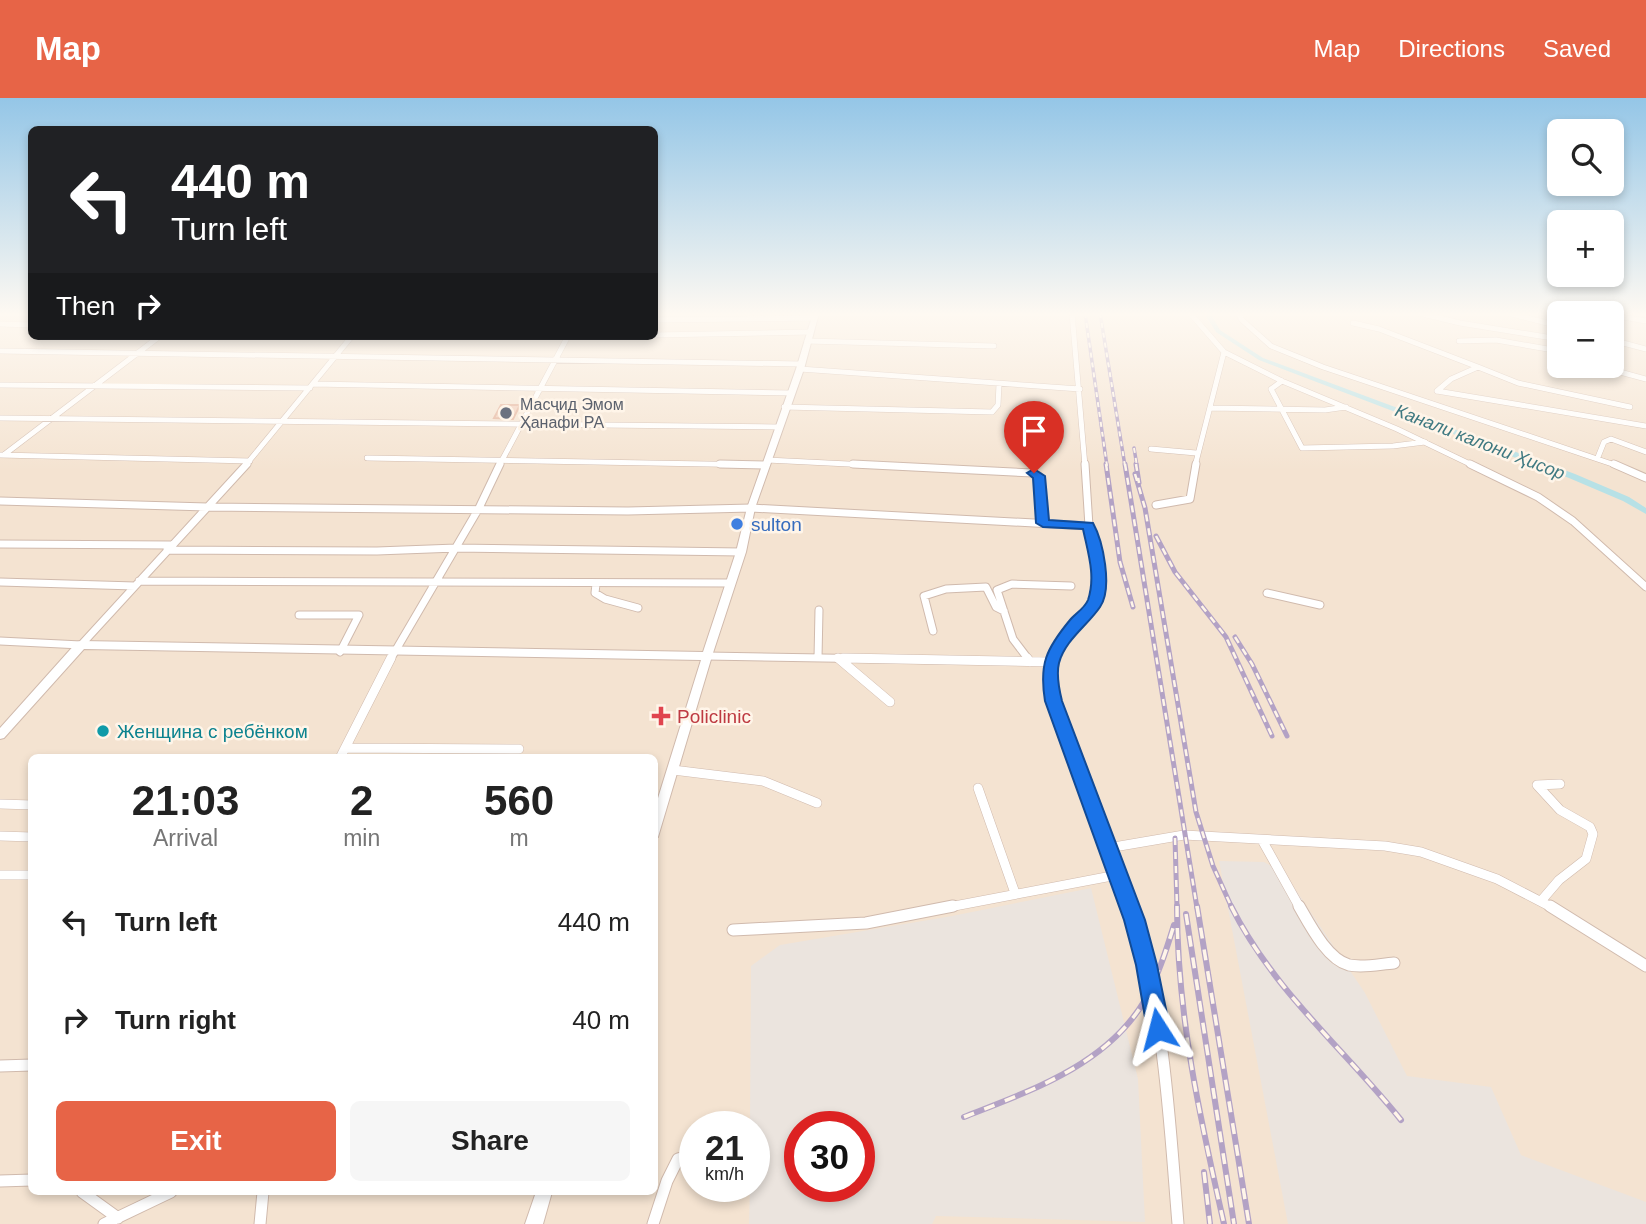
<!DOCTYPE html>
<meta charset="utf-8">
<style>
body{margin:0;font-family:Arial,sans-serif;background:#f6f6f6;color:#222;height:100vh;display:flex;flex-direction:column;font-size:26px;white-space:nowrap}
*{box-sizing:border-box;margin:0}
p{font-size:23px;color:#767676}
.icon{flex:none;width:38px;height:38px;fill:none;stroke:currentColor;stroke-width:2;stroke-linecap:round;stroke-linejoin:round}
.map{position:relative;flex:1;overflow:hidden}
.drawer{position:absolute;left:28px;top:656px;width:630px;height:441px;display:flex;flex-direction:column;background:#fff;border-radius:10px;box-shadow:0 4px 10px #0003}
.drawer>*{flex:none}
.hud{position:absolute;left:28px;top:28px;width:630px;height:214px;border-radius:10px;box-shadow:0 4px 10px #0003;background:#202124;color:#fff;overflow:hidden}
.fabs{position:absolute;left:1547px;top:21px;display:grid;gap:14px}
.fabs a{display:grid;place-items:center;width:77px;height:77px;border-radius:10px;background:#fff;box-shadow:0 4px 10px #0003;font-size:35px}
.speed{position:absolute;left:679px;top:1013px;display:flex;gap:14px;font-size:35px;font-weight:700;text-align:center}
.speed>*{display:grid;place-content:center;width:91px;height:91px;border-radius:50%;background:#fff;box-shadow:0 4px 10px #0003;line-height:1}
.speed small{font-size:18px;font-weight:400}
.speed .limit{border:10px solid #d22;background:#fff;color:#111}
.pin{position:absolute;display:grid;place-items:center;width:60px;height:60px;color:#fff;margin:-72px -30px;border-radius:50% 50% 50% 0;rotate:-45deg;box-shadow:0 0 7px #0007}
.pin .icon{rotate:45deg}
.me{position:absolute;width:77px;margin:-38px;rotate:351deg;stroke-linejoin:round;filter:drop-shadow(0 0 5px #0008)}
.turn{display:flex;align-items:center;gap:24px;height:147px;padding:0 28px;font-size:32px}
.turn .icon{width:91px;height:91px;stroke-width:2.5}
.turn b{display:block;font-size:49px;line-height:60px}
.then{display:flex;align-items:center;height:66px;padding:0 28px;background:#0003;gap:14px;font-size:26px}
.eta{display:flex;justify-content:space-evenly;align-items:center;height:119px;text-align:center}
.eta b{font-size:42px;font-weight:700;line-height:49px}
.action{display:flex;gap:14px;margin-top:auto;padding:14px 28px}
.action a{flex:1;height:80px;border-radius:10px;background:#e76447;color:#fff;font-size:28px;font-weight:700;line-height:80px;text-align:center}
.action a+a{background:#f6f6f6;color:#222}
ul{padding:0;list-style:none}
li{display:flex;align-items:center;gap:21px;height:98px;padding:0 28px}
li div{flex:1}
li b{display:block;font-size:26px}
li em{font-style:normal}
header{display:flex;align-items:center;gap:42px;box-sizing:border-box;height:98px;padding:0 35px;background:#e76447;color:#fff}
header strong{font-size:33px}
nav{display:flex;gap:38px;margin-inline-start:auto;font-size:24px}
.map>svg:first-child{display:block}
</style>
<header>
<strong>Map</strong>
<nav><a>Map</a><a>Directions</a><a>Saved</a></nav>
</header>
<div class="map">
<svg width="1646" height="1126" viewBox="0 0 1646 1126">
<rect width="100%" height="100%" fill="#fcf1e3"/>
<path fill="#f4e3d1" fill-rule="evenodd" d="M0,215H31L32,238H654L655,215H1646V1126H0ZM1559,215H1612V268H1559ZM32,660H654V1094H32ZM695,1029H754V1088H695ZM800,1029H859V1088H800Z"/>
<path fill="#ebe4de" fill-rule="evenodd" d="M1219,763L1264,764L1285,776L1365,895L1407,978L1491,989L1521,1057L1646,1104V1126H1288Z
M1091,790L1138,981L1145,1124L936,1118L932,1126H749L750,1089L754,1088V1029H750L751,868L780,847L952,818ZM800,1029H859V1088H800Z"/>
<g fill="none" stroke-linecap="round" stroke-linejoin="round">
<path fill="#b7e1e6" fill-rule="evenodd" d="M1204,215H1210L1220,232L1263,260L1575,376L1629,399L1646,410V416L1623,403L1569,380L1259,262L1216,234Z"/>
</g>
<path fill="#f2ceba" stroke="#e4b39b" stroke-width="2" d="M501,307H520L513,321L494,320Z"/>
<g fill="none" stroke-linecap="round" stroke-linejoin="round">
<defs>
<path id="minor-far3" d="M1072,215L1085,368
M1190,215L1224,254L1282,283L1397,331L1474,368
M1238,215L1242,222L1271,248L1323,269L1618,368
M1419,215L1460,225L1559,241
M1508,215L1559,228
M1612,217L1646,223
M654,222L814,220
M1353,225L1379,231L1478,269
M0,226L32,227
M654,237L810,234
M523,238H545
M1612,242L1646,251
M807,243L994,248
M1459,243L1496,242L1559,253
M0,253L801,266
M1598,268L1646,281
M800,271L1080,291
M1282,283L1271,291L1302,350L1393,348L1425,344
M313,286L791,295
M0,287L310,290
M1437,293L1646,328
M1437,293L1451,281L1478,269L1518,285L1630,309
M784,309L992,314L998,307L999,286
M1210,310L1325,312L1346,309
M0,320L778,329
M1151,351L1196,355
M5,356L160,238
M0,357L250,363
M1598,359L1604,344L1611,341L1646,354
M367,360L765,367
M767,362L889,368
M245,368L352,238
M499,368L568,238
M1195,368L1224,254"/>
<path id="minor-far2" d="M720,366L765,367
M853,366L1033,375L1039,378L1043,425
M1470,366L1538,399L1573,423L1646,489
M1614,366L1646,380
M0,403L207,409L628,413L751,410L1089,428
M1156,407L1190,401L1196,366
M0,446L171,447
M167,452L377,453L456,450L741,454
M139,483L731,485
M0,484L135,488
M596,486L595,495L605,501L638,510
M1267,495L1320,507
M299,517H359L340,554
M933,533L924,498L946,491L986,489L996,509L1004,513
M0,543L81,547L247,366
M707,558L944,562
M818,560L819,512
M838,560L841,562
M390,562L479,410L500,366
M1029,562L1013,541L997,492L1012,486L1071,488
M1052,562L1074,527L1095,505L1100,474L1089,428L1085,366"/>
<path id="minor-far1" d="M838,560L890,604
M843,560L1051,564L1049,580L1053,603L1108,750L1184,737L1385,748L1421,754L1497,781L1553,810
M1027,560L1030,564
M1051,564L1053,560
M345,650L519,651
M340,660L391,560
M673,672L763,683L817,705
M978,690L1015,795
M0,706L32,707
M0,738L32,739
M1262,742L1300,810
M1108,750L1130,810
M0,777H28
M1541,803L1559,782L1586,761L1593,736L1590,729L1560,712L1537,687L1560,686
M944,810L1117,777"/>
<path id="minor" d="M1129,808C1165,911 1169,1019 1178,1126
M1299,808C1310,827 1327,861 1349,867C1364,870 1380,866 1394,865
M1550,808L1646,868
M733,832L866,825L953,808
M0,968L32,967
M0,1083L32,1082
M82,1094L118,1120
M104,1126L171,1094
M260,1126L263,1094
M653,1126L667,1083L678,1061L695,1056"/>
<path id="tertiary" d="M813,215H819L804,271L755,410L746,454L712,558L658,739L654,740V713L701,562L84,551L4,640L0,641V630L77,544L81,543L703,554L736,454L747,410L796,271Z
M536,1094H552L543,1126H525Z"/>
</defs>
<use href="#minor-far3" stroke="#d0baad" stroke-width="6"/>
<use href="#minor-far2" stroke="#d0baad" stroke-width="9"/>
<use href="#minor-far1" stroke="#d0baad" stroke-width="10"/>
<use href="#minor" stroke="#d0baad" stroke-width="13"/>
<use href="#tertiary" stroke="#d0baad" stroke-width="2"/>
<use href="#minor-far3" stroke="#fff" stroke-width="5"/>
<use href="#minor-far2" stroke="#fff" stroke-width="7"/>
<use href="#minor-far1" stroke="#fff" stroke-width="9"/>
<use href="#minor" stroke="#fff" stroke-width="11"/>
<use href="#tertiary" fill="#fff" fill-rule="evenodd"/>
<defs>
<path id="rail-far2" d="M1085,215L1107,368
M1100,215L1125,368
M1134,350L1137,368"/>
<path id="rail-far1" d="M1106,366L1120,464L1133,509
M1125,366L1197,810
M1136,366L1139,385
M1135,376L1145,410L1196,714L1213,768L1232,810
M1156,438L1175,474L1226,539L1272,638
M1235,539L1252,566L1287,638
M1175,740L1177,810"/>
<path id="rail" d="M1177,808C1177,917 1200,1020 1224,1126
M1197,808L1249,1126
M1231,808C1273,892 1343,950 1401,1022
M1186,816L1234,1126
M964,1019C1030,993 1107,967 1145,902C1158,878 1166,853 1174,827
M1204,1074L1210,1126"/>
</defs>
<use href="#rail-far2" stroke="#b3a2c5" stroke-width="3.5"/>
<use href="#rail-far1" stroke="#b3a2c5" stroke-width="5"/>
<use href="#rail" stroke="#b3a2c5" stroke-width="6"/>
<use href="#rail-far2" stroke="#fff5e9" stroke-width="2" stroke-dasharray="5" stroke-linecap="butt"/>
<use href="#rail-far1" stroke="#fff5e9" stroke-width="2.5" stroke-dasharray="7" stroke-linecap="butt"/>
<use href="#rail" stroke="#fff5e9" stroke-width="3.5" stroke-dasharray="11" stroke-linecap="butt"/>
</g>
<linearGradient id="sky" x2="0" y2="1"><stop stop-color="#94c6e7"/><stop offset="0.58" stop-color="#fef9f2"/><stop offset="1" stop-color="#fef9f2" stop-opacity="0"/></linearGradient>
<rect width="1646" height="373" fill="url(#sky)"/>
<path fill="#1a73e8" stroke="#114b97" stroke-width="2" d="M1034,371L1045,378L1049,422L1093,425C1103,443 1113,490 1100,509C1088,527 1065,542 1059,565C1056,577 1059,591 1062,603L1145,822L1157,867L1170,931L1166,939L1158,942L1150,939L1147,931L1136,867L1124,822L1045,603C1039,566 1046,551 1070,522C1075,516 1085,510 1088,502C1096,478 1088,455 1083,431L1043,429L1036,425L1033,380L1027,375Z"/>
<circle fill="#6b7280" stroke="#fff5e9" stroke-width="2.5" cx="506" cy="315" r="7"/>
<circle fill="#3f7fe0" stroke="#fff5e9" stroke-width="2.5" cx="737" cy="426" r="7"/>
<path fill="#e0444e" stroke="#fff5e9" stroke-width="2.5" d="M657.5 607.5h7v7h7v7h-7v7h-7v-7h-7v-7h7z"/>
<circle fill="#0f9aa8" stroke="#fff5e9" stroke-width="2.5" cx="103" cy="633" r="7"/>
<g text-anchor="middle" stroke-width="5" stroke-linejoin="round" paint-order="stroke">
<g font-size="16" fill="#5b616d" stroke="#fff5e9" text-anchor="start">
<text x="520" y="312">Масҷид Эмом<tspan x="520" dy="18">Ҳанафи РА</tspan></text>
</g>
<g font-size="18" font-style="italic" fill="#3f7981" stroke="#fff5e9">
<text transform="translate(1480 344) rotate(21)" y="6">Канали калони Ҳисор</text>
</g>
<g font-size="19" fill="#366cbe" stroke="#fff5e9" text-anchor="start">
<text x="751" y="433">sulton</text>
</g>
<g font-size="19" fill="#be3a42" stroke="#fff5e9" text-anchor="start">
<text x="677" y="625">Policlinic</text>
</g>
<g font-size="19" fill="#0d838f" stroke="#fff5e9" text-anchor="start">
<text x="117" y="640">Женщина с ребёнком</text>
</g>
</g>
</svg>
<div class="fabs">
<a><svg class="icon" aria-label="search" viewBox="0 0 24 24"><circle cx="10" cy="10" r="6"/><path d="M15 15l6 6"/></svg></a>
<a>+</a>
<a>−</a>
</div>
<div class="speed"><div>21<small>km/h</small></div><div class="limit">30</div></div>
<div class="pin" style="left:1034px;top:375px;background:#d93025"><svg class="icon" aria-label="arrive" viewBox="0 0 24 24"><path d="M6 21V4h12l-3 4 3 4H6"/></svg></div>
<svg class="me" style="left:1158px;top:931px" viewBox="-20 -20 40 40"><path d="M0-17L14 15 0 8-14 15z" fill="#1a73e8" stroke="#fff" stroke-width="4"/></svg>
<div class="hud">
<div class="turn"><svg class="icon" aria-label="left" viewBox="0 0 24 24"><path d="M17 20v-9H6M10 6l-5 5 5 5"/></svg><div><b>440 m</b>Turn left</div></div>
<div class="then">Then<svg class="icon" aria-label="right" viewBox="0 0 24 24"><path d="M7 20v-9h11M14 6l5 5-5 5"/></svg></div>
</div>
<section class="drawer">
<div class="eta">
<div><b>21:03</b><p>Arrival</p></div>
<div><b>2</b><p>min</p></div>
<div><b>560</b><p>m</p></div>
</div>
<ul>
<li><svg class="icon" aria-label="left" viewBox="0 0 24 24"><path d="M17 20v-9H6M10 6l-5 5 5 5"/></svg><div><b>Turn left</b></div><em>440 m</em></li>
<li><svg class="icon" aria-label="right" viewBox="0 0 24 24"><path d="M7 20v-9h11M14 6l5 5-5 5"/></svg><div><b>Turn right</b></div><em>40 m</em></li>
</ul>
<div class="action"><a>Exit</a><a>Share</a></div>
</section>
</div>
